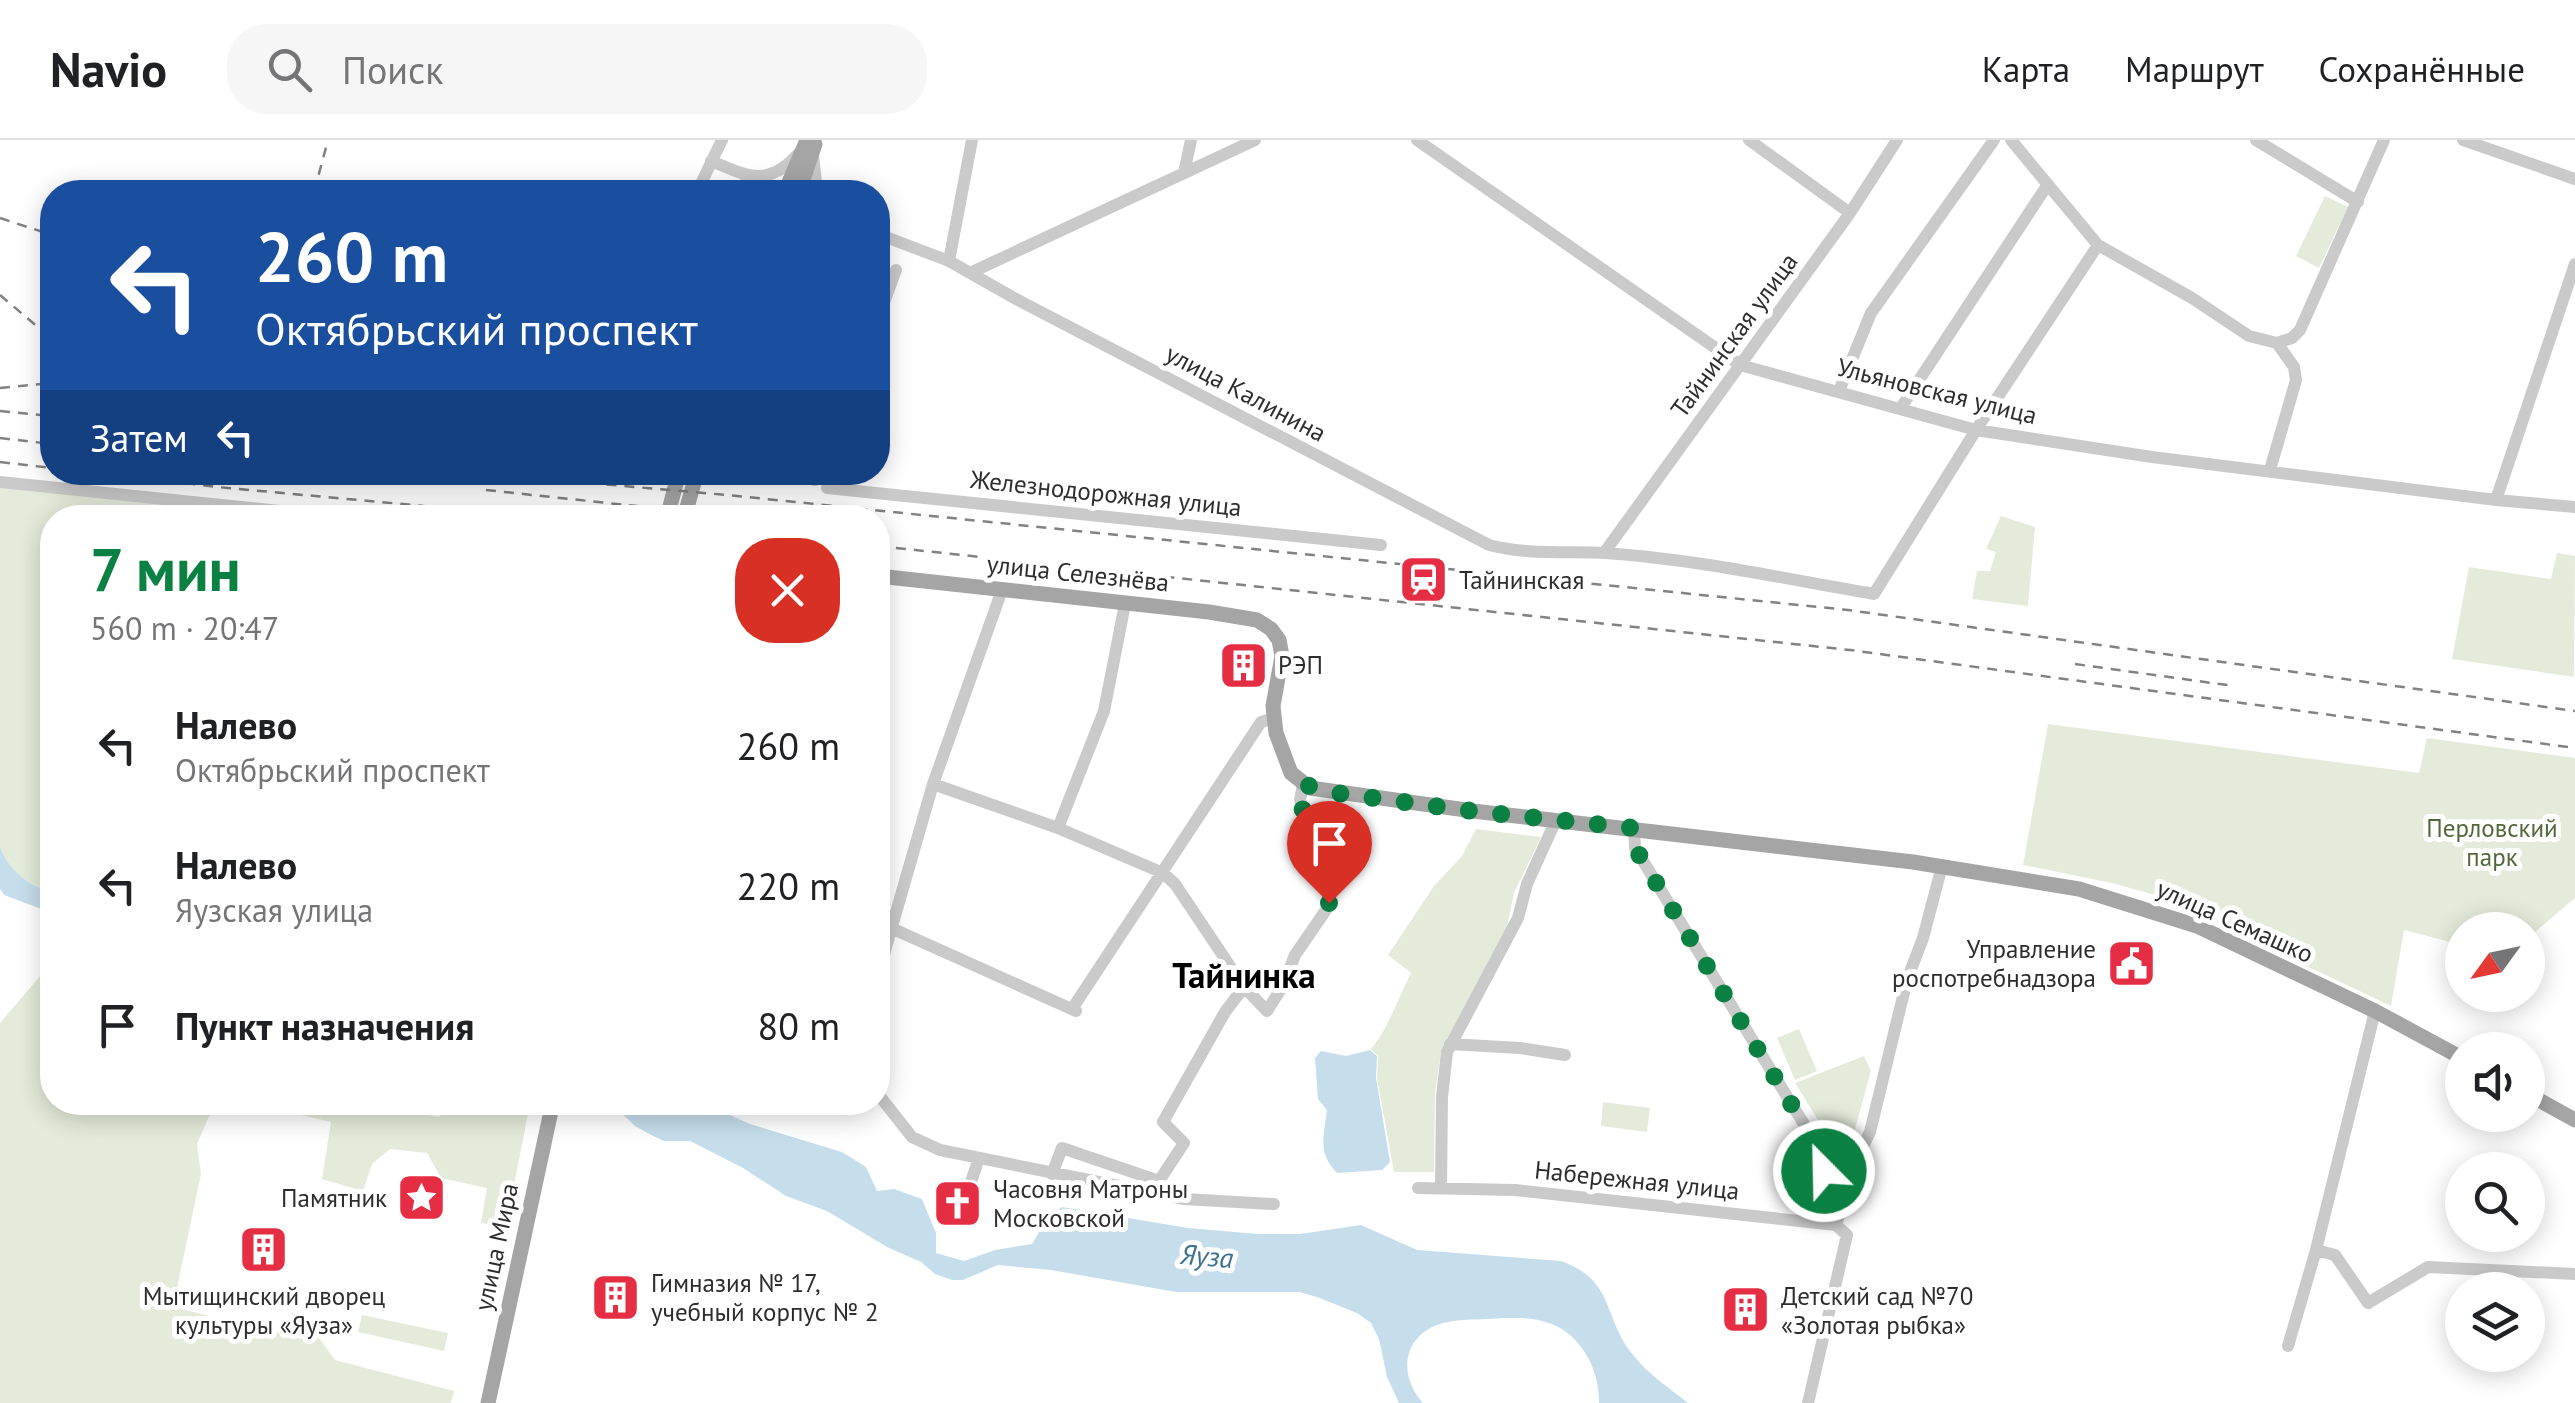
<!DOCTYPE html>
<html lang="ru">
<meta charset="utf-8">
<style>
body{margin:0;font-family:"PT Sans",sans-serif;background:#f6f6f6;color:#202124;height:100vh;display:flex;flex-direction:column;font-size:38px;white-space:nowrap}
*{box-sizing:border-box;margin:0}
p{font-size:32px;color:#757577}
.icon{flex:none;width:55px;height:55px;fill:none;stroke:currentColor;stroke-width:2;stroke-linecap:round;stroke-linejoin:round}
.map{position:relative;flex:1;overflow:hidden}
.sheet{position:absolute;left:40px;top:365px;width:850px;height:610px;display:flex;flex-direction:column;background:#fff;border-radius:40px;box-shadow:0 5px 25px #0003}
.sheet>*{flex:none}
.hud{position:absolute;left:40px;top:40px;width:850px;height:305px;border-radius:40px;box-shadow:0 5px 25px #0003;background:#1a4fa0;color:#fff;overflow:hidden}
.needle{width:65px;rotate:237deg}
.tools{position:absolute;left:2445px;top:772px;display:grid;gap:20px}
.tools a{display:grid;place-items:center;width:100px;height:100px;border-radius:50%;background:#fff;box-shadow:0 5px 25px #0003;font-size:50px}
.pin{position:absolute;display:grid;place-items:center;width:85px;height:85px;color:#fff;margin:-102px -42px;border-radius:50% 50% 50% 0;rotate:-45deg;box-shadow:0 0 10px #0007}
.pin .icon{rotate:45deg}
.me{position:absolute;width:110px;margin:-55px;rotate:337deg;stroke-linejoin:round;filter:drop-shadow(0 0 8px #0008)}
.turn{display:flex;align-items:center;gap:35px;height:210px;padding:0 50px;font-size:45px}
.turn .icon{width:130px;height:130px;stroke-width:2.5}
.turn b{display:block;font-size:70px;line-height:85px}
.then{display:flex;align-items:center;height:95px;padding:0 50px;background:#0003;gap:20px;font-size:38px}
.round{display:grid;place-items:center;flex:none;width:105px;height:105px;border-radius:40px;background:#f6f6f6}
.head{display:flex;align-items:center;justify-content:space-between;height:170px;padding:0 50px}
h1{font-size:60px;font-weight:700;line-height:75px;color:#0b8043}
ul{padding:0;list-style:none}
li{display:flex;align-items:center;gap:30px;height:140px;padding:0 50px}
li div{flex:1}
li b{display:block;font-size:38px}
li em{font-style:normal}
header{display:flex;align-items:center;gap:60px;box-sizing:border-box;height:140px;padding:0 50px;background:#fff;border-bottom:2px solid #e0e0e0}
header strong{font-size:48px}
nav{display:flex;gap:55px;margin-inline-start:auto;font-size:35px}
.search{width:700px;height:90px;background:#f6f6f6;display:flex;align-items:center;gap:25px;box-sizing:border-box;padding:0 35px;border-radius:40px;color:#757577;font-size:38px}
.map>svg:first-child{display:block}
</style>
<header>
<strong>Navio</strong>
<div class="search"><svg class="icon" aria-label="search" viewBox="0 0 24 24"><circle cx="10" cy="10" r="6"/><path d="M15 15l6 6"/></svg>Поиск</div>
<nav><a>Карта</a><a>Маршрут</a><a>Сохранённые</a></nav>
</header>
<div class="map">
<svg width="2575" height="1263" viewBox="0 0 2575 1263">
<rect width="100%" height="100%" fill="#fff"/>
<path fill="#e4ebda" d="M2325,56L2348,67L2319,128L2296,116Z
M0,338L241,377L52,378V752C30,747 7,729 0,706Z
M2001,376L2035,387L2028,466L1972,459L1977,431H1990L1996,412L1986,409Z
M2557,413L2575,416L2574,537L2452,519L2469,427L2551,439Z
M2048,584L2419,633L2427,598L2575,618V758L2528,798V790H2462V805L2404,790L2391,866L2222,786L2207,763L2194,758L2180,762L2112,743L2023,725Z
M1476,689L1541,697L1514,753L1507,787L1441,911L1435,954L1434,1032H1394L1377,938L1378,916L1371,909C1388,889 1398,858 1411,833L1388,815L1434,746L1462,716Z
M52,822V962H368L438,977L447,971L448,963H530L506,1087L481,1083L487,1048L441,1038L427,1013L390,1009L372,1024L363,1051L322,1039L331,982L254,964L211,972L197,1004L201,1034L173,1167L284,1194L298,1187L314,1191L335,1220L454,1251L451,1263H0V883Z
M1799,889L1817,931L1795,940L1777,898Z
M1864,916L1871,931L1852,1000L1831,1001L1795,943Z
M1603,962L1650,968L1647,992L1601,986Z
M362,1175L448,1193L444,1211L358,1192Z"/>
<path fill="#c6deeb" d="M0,706C7,729 30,747 52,752V773L4,755L0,749Z
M1370,910L1377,916L1376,938L1390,1022L1382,1030L1337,1033C1317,1013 1324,995 1327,970L1318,959L1315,918L1321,911L1346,916Z
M611,963H703L750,984L842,1012L866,1027L877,1051L894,1049L922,1059L936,1093V1113L964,1121L995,1110L1032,1104L1046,1080L1062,1067L1188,1088L1258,1094H1300L1361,1085L1417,1110L1561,1121C1614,1140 1603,1175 1630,1211C1645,1232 1668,1247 1688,1263H1599C1600,1230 1581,1194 1549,1183C1530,1176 1507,1178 1487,1179C1474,1180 1461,1179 1448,1182C1405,1190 1395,1232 1423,1263H1399L1387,1237L1379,1199L1371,1183L1357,1173L1317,1157L1299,1152H1176L1051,1130L998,1125L963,1140H952L935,1134L921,1122L887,1107L827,1071L786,1056L743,1028L690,1001H664L651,995L635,986Z"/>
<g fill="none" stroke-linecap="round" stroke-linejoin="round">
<path stroke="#cacaca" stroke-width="12" d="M1417,0L1740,225L1976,290L2152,317L2496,360L2575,367
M1749,0L1850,73
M2011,0L2098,105L2192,158L2249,196L2277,203
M2256,0L2358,62
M2463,0L2575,39
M813,15L817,52
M711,21C747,36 768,48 798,14
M1184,33L1191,0
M744,35L760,52
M697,52L722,0
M878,94L949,121L1016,159L1489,405C1528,415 1566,411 1605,413C1695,419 1786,439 1874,454L1976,290L2098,105
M949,121L972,0
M972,132L1255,0
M878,179L896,130
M2277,203L2292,198L2300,190L2384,0
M1839,251L1871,173L1994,0
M1900,269L2048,44
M2270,330L2296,240L2294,227L2277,203
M792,332L815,340L818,332
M0,342L347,378
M827,348L1381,405
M2496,360L2575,124
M1604,413L1850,73L1897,0
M933,644L1058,688L1163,733L1175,744L1244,847
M1058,688L1104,571L1125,464
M1634,688L1635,708L1818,1007C1831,1040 1813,1050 1809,1080
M891,788L1076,871
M878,835L933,644L1002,450
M1072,869L1261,582L1274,578
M1450,904L1520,908L1565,915
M878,954L912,997L940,1010L1184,1059L1274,1064
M1052,1034L1062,1008L1159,1041L1184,1003L1163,982L1225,872L1244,847L1267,871L1284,844L1295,815L1328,767L1329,758L1300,660L1303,644
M969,1048L979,1018
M1418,1048L1515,1050L1836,1085L1847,1095L1808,1263
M1441,1048L1442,957L1447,912L1518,778L1527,744L1556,680
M1836,1085L1856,1020L1870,992L1907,840L1923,798L1942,726
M2316,1110L2335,1115L2368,1163L2428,1127L2575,1134
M2288,1206L2316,1110L2375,871"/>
<path stroke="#a5a5a5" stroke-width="15" d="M785,52L807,0
M799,52L815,4
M667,378L679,332
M684,378L697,332
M878,436L1209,472L1257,480L1271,489L1279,500L1282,516L1273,566L1276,593L1291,633L1310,648L1473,671L1913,722L2079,749L2197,786L2375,871L2462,918
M2528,954L2575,980
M488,1263L553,962"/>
<path stroke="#828282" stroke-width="2.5" stroke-dasharray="10 8" stroke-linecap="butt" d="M314,52L328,0
M328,52L335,38
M0,78L52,95
M0,155L52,199
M0,248L52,243
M0,271L52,276
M0,298L52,304
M0,322L52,328
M96,332L217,347L554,378
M243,332L332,342
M317,332L397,341
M383,332L475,342
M463,332L727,355L1848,470L2575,571
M486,350L748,378
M878,406L1850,510L2575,608
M2075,524L2234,546"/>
</g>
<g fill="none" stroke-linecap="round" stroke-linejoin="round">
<path stroke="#0b8043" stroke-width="18" stroke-dasharray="0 32.4" d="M1329,763L1300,660L1303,644L1329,652L1472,671L1634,688L1635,708L1818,1008L1824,1031"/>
</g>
<defs>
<symbol id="station-square" viewBox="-11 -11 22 22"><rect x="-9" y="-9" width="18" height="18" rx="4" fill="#e52d44" stroke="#fff"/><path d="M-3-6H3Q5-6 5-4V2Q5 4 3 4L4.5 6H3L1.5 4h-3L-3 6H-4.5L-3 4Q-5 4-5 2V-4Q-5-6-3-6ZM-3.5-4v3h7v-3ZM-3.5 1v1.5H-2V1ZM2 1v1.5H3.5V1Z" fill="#fff"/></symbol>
<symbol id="building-square" viewBox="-11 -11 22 22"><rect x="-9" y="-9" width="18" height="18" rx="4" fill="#e52d44" stroke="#fff"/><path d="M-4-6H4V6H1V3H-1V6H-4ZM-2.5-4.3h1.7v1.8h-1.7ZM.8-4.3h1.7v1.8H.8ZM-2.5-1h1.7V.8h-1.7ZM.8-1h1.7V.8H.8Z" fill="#fff"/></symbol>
<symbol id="civic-square" viewBox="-11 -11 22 22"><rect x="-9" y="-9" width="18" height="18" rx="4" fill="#e52d44" stroke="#fff"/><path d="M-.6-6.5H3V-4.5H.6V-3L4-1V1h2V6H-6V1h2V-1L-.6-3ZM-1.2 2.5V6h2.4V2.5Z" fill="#fff"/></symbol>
<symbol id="sight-square" viewBox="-11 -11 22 22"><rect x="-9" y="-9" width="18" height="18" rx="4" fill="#e52d44" stroke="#fff"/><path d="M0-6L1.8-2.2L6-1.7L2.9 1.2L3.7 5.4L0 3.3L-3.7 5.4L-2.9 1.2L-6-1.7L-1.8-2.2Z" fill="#fff"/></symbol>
<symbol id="church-square" viewBox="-11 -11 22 22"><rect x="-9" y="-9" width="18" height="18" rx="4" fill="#e52d44" stroke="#fff"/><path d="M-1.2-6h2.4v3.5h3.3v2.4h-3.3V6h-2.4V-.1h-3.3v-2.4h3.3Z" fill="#fff"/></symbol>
</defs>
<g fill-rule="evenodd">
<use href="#station-square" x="1396" y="412" width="55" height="55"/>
<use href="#building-square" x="1216" y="498" width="55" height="55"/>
<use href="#civic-square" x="2104" y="796" width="55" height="55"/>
<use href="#sight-square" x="394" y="1030" width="55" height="55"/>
<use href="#church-square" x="930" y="1036" width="55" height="55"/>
<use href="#building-square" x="236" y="1082" width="55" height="55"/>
<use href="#building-square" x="588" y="1130" width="55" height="55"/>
<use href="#building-square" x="1718" y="1142" width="55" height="55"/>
</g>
<g text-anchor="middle" stroke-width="10" stroke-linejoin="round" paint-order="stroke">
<g font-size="25" fill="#2d2d2d" stroke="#fff">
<text transform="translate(1734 195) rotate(-54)" y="9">Тайнинская улица</text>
<text transform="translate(1937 251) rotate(14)" y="9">Ульяновская улица</text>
<text transform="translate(1246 253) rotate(28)" y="9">улица Калинина</text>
<text transform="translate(1106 353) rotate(6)" y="9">Железнодорожная улица</text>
<text transform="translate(1078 433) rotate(6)" y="9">улица Селезнёва</text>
<text transform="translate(2235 781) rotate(24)" y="9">улица Семашко</text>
<text transform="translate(1637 1040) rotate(6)" y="9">Набережная улица</text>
<text transform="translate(496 1107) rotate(-78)" y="9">улица Мира</text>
</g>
<g font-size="25" fill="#2d2d2d" stroke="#fff" text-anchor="start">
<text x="1459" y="449">Тайнинская</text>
<text x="1278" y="534">РЭП</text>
<text x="2096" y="818" text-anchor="end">Управление<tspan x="2096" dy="29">роспотребнадзора</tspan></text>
<text x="993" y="1058">Часовня Матроны<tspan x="993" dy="29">Московской</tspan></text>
<text x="387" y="1067" text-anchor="end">Памятник</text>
<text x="651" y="1152">Гимназия № 17,<tspan x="651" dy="29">учебный корпус № 2</tspan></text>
<text x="264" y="1165" text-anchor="middle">Мытищинский дворец<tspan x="264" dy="29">культуры «Яуза»</tspan></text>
<text x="1781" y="1165">Детский сад №70<tspan x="1781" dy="29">«Золотая рыбка»</tspan></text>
</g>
<g font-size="25" fill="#52683a" stroke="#fff">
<text x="2492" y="697">Перловский<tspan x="2492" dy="29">парк</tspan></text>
</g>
<g font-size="28" font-style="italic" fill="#3b728e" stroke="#fff">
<text transform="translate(1207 1116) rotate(5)" y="10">Яуза</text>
</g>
<g font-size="35" font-weight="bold" fill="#000" stroke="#fff">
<text x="1244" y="848">Тайнинка</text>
</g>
</g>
</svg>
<div class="tools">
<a><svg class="needle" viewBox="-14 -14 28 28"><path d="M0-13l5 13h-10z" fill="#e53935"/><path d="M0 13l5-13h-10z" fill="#757577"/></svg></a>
<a><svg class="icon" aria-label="sound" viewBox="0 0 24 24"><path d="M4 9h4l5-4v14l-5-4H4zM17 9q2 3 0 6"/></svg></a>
<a><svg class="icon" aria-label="search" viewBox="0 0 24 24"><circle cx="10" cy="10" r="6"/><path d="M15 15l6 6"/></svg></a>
<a><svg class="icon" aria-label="layers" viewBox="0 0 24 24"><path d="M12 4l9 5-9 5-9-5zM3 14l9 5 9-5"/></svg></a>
</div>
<div class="pin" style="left:1329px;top:763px;background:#d93025"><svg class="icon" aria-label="arrive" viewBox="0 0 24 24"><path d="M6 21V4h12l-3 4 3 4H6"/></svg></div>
<svg class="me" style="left:1824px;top:1031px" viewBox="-20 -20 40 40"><circle r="17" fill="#0b8043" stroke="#fff" stroke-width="3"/><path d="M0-11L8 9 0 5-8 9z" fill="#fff"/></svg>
<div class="hud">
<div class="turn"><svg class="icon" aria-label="left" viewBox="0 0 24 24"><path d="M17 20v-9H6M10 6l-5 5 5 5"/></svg><div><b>260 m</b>Октябрьский проспект</div></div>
<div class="then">Затем<svg class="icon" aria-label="left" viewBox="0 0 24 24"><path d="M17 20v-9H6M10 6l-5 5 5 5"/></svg></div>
</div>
<section class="sheet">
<div class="head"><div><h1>7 мин</h1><p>560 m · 20:47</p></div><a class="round" style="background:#d93025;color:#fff"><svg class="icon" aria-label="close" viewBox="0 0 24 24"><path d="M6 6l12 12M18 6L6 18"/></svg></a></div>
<ul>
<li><svg class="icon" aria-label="left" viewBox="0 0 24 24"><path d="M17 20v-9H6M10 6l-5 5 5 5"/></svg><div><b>Налево</b><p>Октябрьский проспект</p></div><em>260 m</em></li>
<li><svg class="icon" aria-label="left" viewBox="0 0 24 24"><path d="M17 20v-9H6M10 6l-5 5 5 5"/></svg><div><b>Налево</b><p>Яузская улица</p></div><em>220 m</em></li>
<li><svg class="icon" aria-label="arrive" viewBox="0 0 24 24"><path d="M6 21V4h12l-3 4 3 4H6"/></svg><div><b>Пункт назначения</b></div><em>80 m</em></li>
</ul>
</section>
</div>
